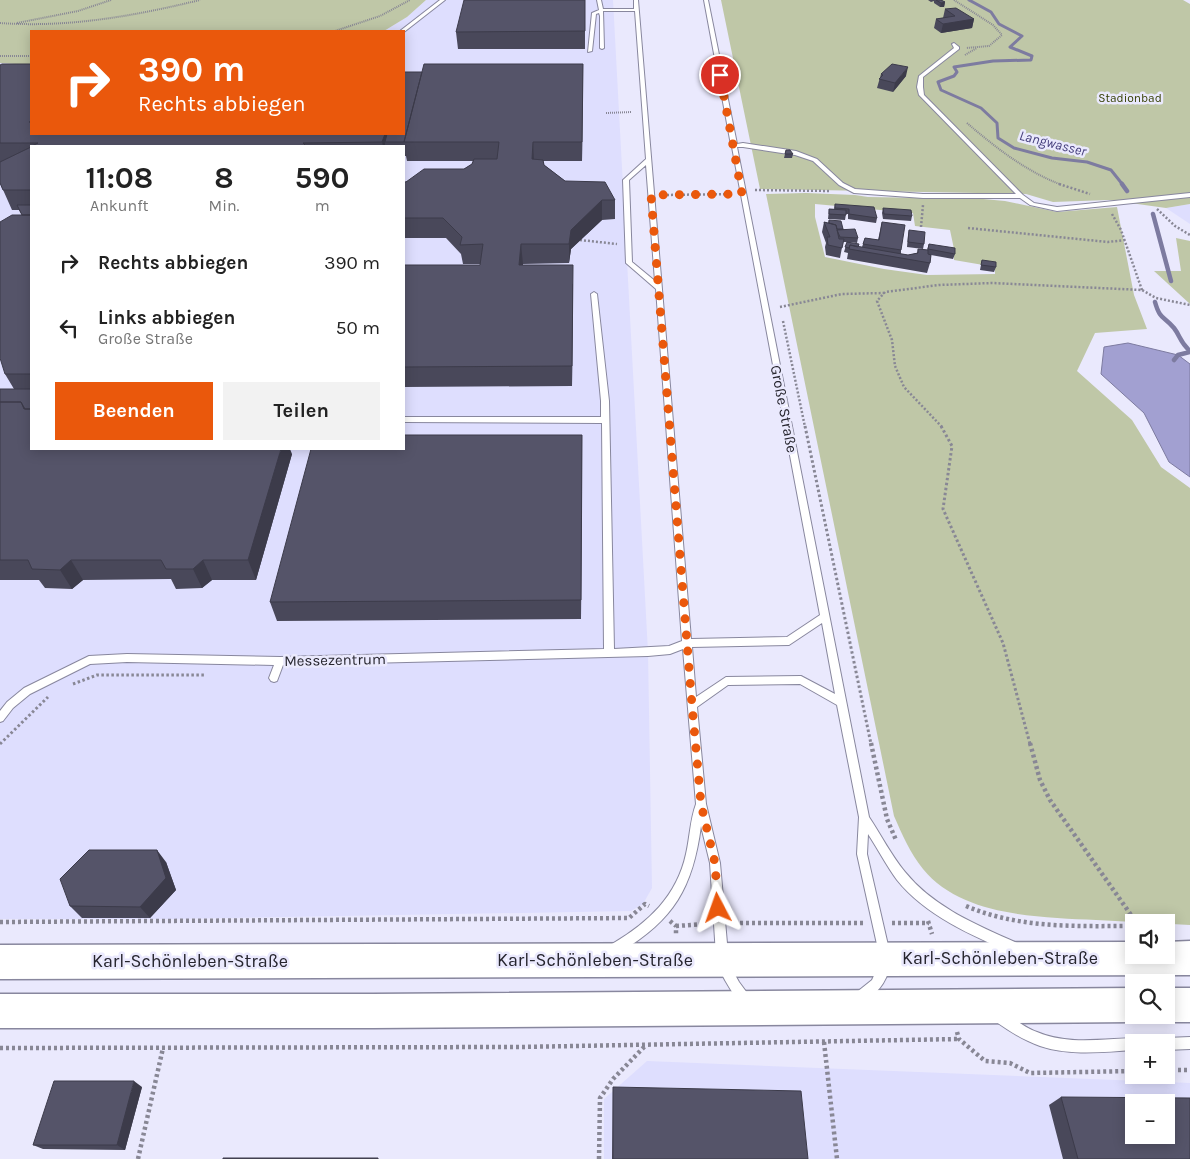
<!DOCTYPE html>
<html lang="de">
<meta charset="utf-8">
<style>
body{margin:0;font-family:Karla,sans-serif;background:#f2f2f2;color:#222;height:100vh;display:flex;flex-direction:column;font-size:19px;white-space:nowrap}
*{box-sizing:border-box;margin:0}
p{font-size:16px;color:#767676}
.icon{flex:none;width:28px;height:28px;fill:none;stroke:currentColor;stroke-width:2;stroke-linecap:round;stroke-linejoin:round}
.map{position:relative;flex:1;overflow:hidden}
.drawer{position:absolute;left:30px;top:145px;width:375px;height:305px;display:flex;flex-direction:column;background:#fff;border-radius:0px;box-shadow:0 2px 12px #0003}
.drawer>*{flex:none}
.guide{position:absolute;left:30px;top:30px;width:375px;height:105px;border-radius:0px;box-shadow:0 2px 12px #0003;background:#ea580c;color:#fff;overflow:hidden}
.buttons{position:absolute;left:1125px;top:914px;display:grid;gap:10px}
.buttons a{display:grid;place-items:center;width:50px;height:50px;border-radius:0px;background:#fff;box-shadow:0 2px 12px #0003;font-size:25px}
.pin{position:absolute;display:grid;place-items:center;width:42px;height:42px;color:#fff;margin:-21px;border:2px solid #fff;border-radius:50%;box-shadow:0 1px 5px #0007}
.me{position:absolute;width:55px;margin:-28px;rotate:356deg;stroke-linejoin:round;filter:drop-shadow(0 0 4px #0008)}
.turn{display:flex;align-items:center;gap:18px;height:105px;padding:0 25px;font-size:22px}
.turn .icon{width:65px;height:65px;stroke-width:2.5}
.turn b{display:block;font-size:35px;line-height:42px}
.eta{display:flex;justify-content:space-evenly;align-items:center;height:85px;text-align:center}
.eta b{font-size:30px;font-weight:700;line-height:35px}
.button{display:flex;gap:10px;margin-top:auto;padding:10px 25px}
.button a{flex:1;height:58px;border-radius:0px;background:#ea580c;color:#fff;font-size:20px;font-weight:700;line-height:58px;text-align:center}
.button a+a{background:#f2f2f2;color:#222}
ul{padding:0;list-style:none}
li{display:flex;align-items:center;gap:15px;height:65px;padding:0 25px}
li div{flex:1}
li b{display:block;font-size:19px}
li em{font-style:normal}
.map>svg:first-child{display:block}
</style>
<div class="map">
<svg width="1190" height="1159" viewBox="0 0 1190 1159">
<rect width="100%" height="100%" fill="#eae9fd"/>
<path fill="#dedefe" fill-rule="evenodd" d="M426,0H613L648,652L652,888L643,904L631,911L169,919H0V63L31,65V134H404V31H384L407,17ZM31,146H404V449H31Z
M1190,204V224L1166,208Z
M647,1061L1190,1083V1159H604V1099ZM1134,1102H1166V1135H1134Z"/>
<path fill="#bfc7a7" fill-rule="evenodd" d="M0,0H426L407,17L384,31H31V65L0,63Z
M721,0H1183L1190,4V204L1166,208L1109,200L1053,202L1026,194L760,189Z
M806,193L855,195L868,197L983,199L1005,201L1057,212L1117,207L1134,295L1147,329L1095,333L1077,371L1132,420L1161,467L1190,488V925C1159,923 1128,922 1096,920C1040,917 962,917 923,869C910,853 902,834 894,816L766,194ZM815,204L913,213L915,226L950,230L954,249V260L995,267V274L927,275L884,269L825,257L815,217Z
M1176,238L1190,241V304L1154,271H1181Z"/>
<path fill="#a2a0d1" stroke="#7d7ba0" d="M1128,343L1178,355L1190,364V477L1169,462L1144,413L1101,374L1104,347Z"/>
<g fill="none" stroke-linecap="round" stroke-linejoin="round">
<path stroke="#7d7ba0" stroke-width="3" d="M969,0L991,12L999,24L1022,36L1010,47L1032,56L1031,60L993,61L954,67L957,72L954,76L938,82L941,90L981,108L997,123L998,138L1014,148L1052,158L1087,162L1111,170L1123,185"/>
<path stroke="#7d7ba0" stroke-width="4.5" d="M1122,184L1127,191
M1153,214L1171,281
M1155,302C1160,320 1164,316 1174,328C1181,337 1179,341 1190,351
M1174,360L1178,355L1190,352"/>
<defs>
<path id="service" d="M440,0H445L404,32L400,31Z
M597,0H601L603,9H634V0H638L691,639L787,637L820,615L732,147L730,146L731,145L704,0H708L737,144L743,143L796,151L817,159L843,183L855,189L923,194H1016L919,95L917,87L919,76L954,48L952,44L954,43L959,47V49L923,77V87L924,95L1023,195L1034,203L1057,207L1190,193V197L1057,211L1030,205L1020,198H923L854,193L839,185L813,161L795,155L743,147H737L869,817C881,835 891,855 905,872C933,907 977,925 1017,943L1019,947L1017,951L1013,953C972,936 925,915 897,880C886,865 878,849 868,834L867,854L890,954L888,958L884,960L880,958L857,854L859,817L837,705L800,684L728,685L697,707L706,804L720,863L728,955L726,959L722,961L718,959L716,955L710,863L701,826C693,887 674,920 620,952L616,954L612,952L610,948L612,944C648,923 677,896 686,854C690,837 690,820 696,804L683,649L670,654L648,656L283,665L277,681L274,682L271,681L269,678L274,665L127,662L90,664L30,694L13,708L3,721L0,722V711L7,702L24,688L89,656L127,654L280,657L604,649L602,423L404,422V417H601V401L591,294L594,292L597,294L609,401L614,649L669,646L682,641L656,289L626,263L623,180L646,159L635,11H603L604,48L602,49L600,48V16L599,13L596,14L592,51L588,52L592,13L599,10ZM646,165L655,281L632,262L629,180ZM822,623L835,694L801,676L726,677L696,697L692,647L789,645Z
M884,960L888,962L890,966C886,983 877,995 861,1002L857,1000L855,996L857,992L872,980L880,962Z
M725,962L729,964L739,982L753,1001L751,1005L747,1007C736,1002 724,979 719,968L721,964Z
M999,1011C1012,1016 1023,1027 1037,1032C1067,1045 1102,1039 1134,1038L1138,1040L1139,1042H1134V1050C1103,1052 1070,1056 1040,1046C1023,1040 1009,1031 995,1021L993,1017L995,1013Z
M1190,1037V1049L1166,1050V1042H1161L1162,1040L1166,1038Z"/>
<path id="secondary" d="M1190,941V975L0,979V945L1134,942V955H1166V942Z
M1134,988V1015H1147L1134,1022L373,1028H0V994H373Z
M1166,988H1190V1022H1166L1154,1017L1153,1015H1166Z"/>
</defs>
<use href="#service" stroke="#88879e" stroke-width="2"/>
<use href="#secondary" stroke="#88879e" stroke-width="3"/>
<path stroke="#888795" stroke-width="2" stroke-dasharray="1 1" stroke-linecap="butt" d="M954,0L993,25L1002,35L989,46L966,48
M0,23C68,28 134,16 200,0
M17,23L78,11L111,0
M335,31L380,16L410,0
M965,55L977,48
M0,56H31
M606,113L632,112
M967,123C996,148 1027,172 1062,185"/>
<path stroke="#888795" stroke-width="2.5" stroke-dasharray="2 2" stroke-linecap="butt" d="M1059,184L1090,194
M755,190L831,191
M663,195L732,194
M1157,209L1175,226L1190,235
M1112,214L1121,230L1142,290
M921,227L923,205
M968,228L1108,242L1125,240
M580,240L617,244
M780,307L842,294L884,293
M783,321L805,427
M942,427L904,387L895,366L892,340L877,301L885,292L939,285L992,283L1142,290L1156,298L1190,305"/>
<path stroke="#888795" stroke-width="3" stroke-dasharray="2.5 2.5" stroke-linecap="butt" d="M805,426L871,744
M941,426L952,446L943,509L1003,643L1030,744
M73,684L97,675H204
M0,744L48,697"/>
<path stroke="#888795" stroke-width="4.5" stroke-dasharray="3 3" stroke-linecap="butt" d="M871,743L887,819L896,840
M1030,743L1040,780L1050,800L1136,922
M966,906C1020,929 1077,926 1134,926
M670,921L676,926V935
M928,921L932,934
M0,922L629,918L645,904L649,906
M734,923H863
M892,923H929
M676,926L705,924
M957,1032L959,1039L985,1061L1010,1063L1030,1073L1134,1071
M824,1042L837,1159
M0,1048L519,1047L959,1039
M1166,1070H1190
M138,1159L163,1048
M599,1159L600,1098L613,1079L646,1045"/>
<use href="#service" fill="#fff" fill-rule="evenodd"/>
<use href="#secondary" fill="#fff" fill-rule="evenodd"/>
</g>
<path fill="#49485a" d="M585,0V49H458L456,32Z
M928,0H941L945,2L944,7H940L934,3V1L931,2Z
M945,9L974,19L972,28L941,33L934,28L936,19L943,18Z
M404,64L405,72H422L583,64L582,161H543L544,165L565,181L615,200V219L602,220L571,249L569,263L523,264V265L573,284L572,386L404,387V265H480V264H463L461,254L446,238H404V182L464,169L472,164L473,161H407L406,156H404V146H31V449L292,454L256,580H212L202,588L176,589L171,579L83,580L72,589L45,588L39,580H0V389H14L5,374L22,215L19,210H12L0,183V65L31,134Z
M881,74L906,76L893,92L877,88Z
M786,150L793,154L792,158H784Z
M835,204L877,218L876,223L848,219V214H846L845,220L828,219L829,209H834Z
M883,208L912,216L911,221L883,219L882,213Z
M829,220L858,238L857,243L849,242L858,247H862L865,238L878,240L882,222L901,250V254L908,255L917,253L918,249L927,250L929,244L955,254L953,259L931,255L930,263L927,273L847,259L848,253L844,252L847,242H843L840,258L826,255L825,247L826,243L822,232L824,222L828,223Z
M909,230L924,244L923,249L907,247L908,235Z
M982,260L996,267L994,272L980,270Z
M582,435L581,619L277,621L270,602Z
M166,862L176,890L150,918H82L70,906Z
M142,1087L125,1150L43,1149L33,1145Z
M613,1087L808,1159H612Z
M1061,1097L1190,1159H1063L1049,1105Z"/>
<path fill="#3c3b4a" d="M945,2L944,7H940L941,3Z
M974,19L972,28L941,33L943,24Z
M583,64V82L582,161V142Z
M908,67L906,76L893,92L895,83Z
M385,134H393L385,142V146H383L382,142Z
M533,142L534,161L532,159Z
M602,200V220L571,249L569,263V244L571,230Z
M521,244L523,264L521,284L519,265Z
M573,265V284L572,386V366Z
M582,435V455L581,619V600Z
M281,449H290L292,454L256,580L248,560Z
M71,560L83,580L72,589L60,570Z
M203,560L212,580L202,588L193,569Z
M157,850L166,862L176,890L150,918L140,907Z
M134,1081L142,1087L125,1150L117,1145Z"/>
<path fill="#555469" stroke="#3c3b4a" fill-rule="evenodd" d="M464,0H585V31L456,32Z
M936,0H941L945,2L941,3Z
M956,8L974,19L943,24L936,19L955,16L945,9Z
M2,64H31V121L29,122H31V134H385L382,142L303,143L306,146H32L38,143H0V65Z
M424,64H583L582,142H533L532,159L543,160L544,165L565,181L605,182L615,200H602L571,230L569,244H521L519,265H573L572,366L404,367V265H480L483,244L460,245L462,237L443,218H404V182H406L424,169H464L472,164L474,159H497L499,142H404Z
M892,64L908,67L895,83L879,79L883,75L881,74Z
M404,72H422L404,142H385L387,134H404Z
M31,147V190H3L0,183V162Z
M786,150H790L793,154H785Z
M835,204L874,207L877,218L849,214V209L835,208Z
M17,205H31V215H22Z
M883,208L911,210L912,216L884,214Z
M829,209L846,210V215L829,214Z
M12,215H31V374H5L0,358V222Z
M829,220L841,221L843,229H837L836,225L829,223Z
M824,222L836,225L839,239H844L842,248L828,245L827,237H830Z
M882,222L905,225L901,250L863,244L865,238L879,240Z
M855,229L858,238L840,237L837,230Z
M909,230L925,232L924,244L908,242Z
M847,242L859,244L858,247L850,245L849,248L845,247Z
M929,244L955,248V254L928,249Z
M850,245L908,255L918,253V249L928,250V254L931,255L930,263L849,249Z
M982,260L996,262V267L981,265Z
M0,389H31V409H25L21,402H0Z
M0,402H21L24,409H31V449H281L248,560H203L193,569H166L161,560H71L60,570L32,569L28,560H0Z
M404,435H582L581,600L270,602L311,449H404Z
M89,850H157L166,878L140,907L70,906L60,879Z
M54,1081H134L117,1145H33Z
M613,1087L801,1091L808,1159H613Z
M1061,1097L1190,1098V1159H1078ZM1134,1102H1166V1135H1134Z
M223,1158H378V1159H223Z"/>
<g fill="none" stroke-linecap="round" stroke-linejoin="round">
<path stroke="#ea580c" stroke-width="9" stroke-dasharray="0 16.2" d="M718,908L715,863L701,804L692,705L651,195L742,194L720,75"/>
</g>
<g text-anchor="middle" stroke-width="5" stroke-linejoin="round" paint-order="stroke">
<g font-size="12" fill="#343f02" stroke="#eae9fd">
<text x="1130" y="102">Stadionbad</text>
</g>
<g font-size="14" font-style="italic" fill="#47407d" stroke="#eae9fd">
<text transform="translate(1053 143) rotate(14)" y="5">Langwasser</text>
</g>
<g font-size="15" fill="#26252e" stroke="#eae9fd">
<text transform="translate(784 409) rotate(79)" y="5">Große Straße</text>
<text transform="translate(335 660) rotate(-1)" y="5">Messezentrum</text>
</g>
<g font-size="18" fill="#26252e" stroke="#eae9fd">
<text x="1000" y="964">Karl-Schönleben-Straße</text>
<text x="595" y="966">Karl-Schönleben-Straße</text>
<text x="190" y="967">Karl-Schönleben-Straße</text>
</g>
</g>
</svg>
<div class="buttons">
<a><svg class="icon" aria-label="sound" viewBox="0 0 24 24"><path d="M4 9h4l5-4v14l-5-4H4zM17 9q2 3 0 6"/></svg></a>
<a><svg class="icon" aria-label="search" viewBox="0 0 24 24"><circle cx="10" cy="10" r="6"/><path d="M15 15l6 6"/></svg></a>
<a>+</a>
<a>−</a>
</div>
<div class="pin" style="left:720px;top:75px;background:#d93025"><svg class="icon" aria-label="arrive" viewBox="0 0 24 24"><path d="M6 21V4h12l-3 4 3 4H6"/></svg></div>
<svg class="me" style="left:718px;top:908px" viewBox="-20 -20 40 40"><path d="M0-17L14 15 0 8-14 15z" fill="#ea580c" stroke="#fff" stroke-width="4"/></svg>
<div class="guide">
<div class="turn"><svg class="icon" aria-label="right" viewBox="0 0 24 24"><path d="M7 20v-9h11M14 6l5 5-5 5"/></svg><div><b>390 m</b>Rechts abbiegen</div></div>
</div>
<section class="drawer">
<div class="eta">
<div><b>11:08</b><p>Ankunft</p></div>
<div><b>8</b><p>Min.</p></div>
<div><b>590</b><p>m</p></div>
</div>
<ul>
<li><svg class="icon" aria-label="right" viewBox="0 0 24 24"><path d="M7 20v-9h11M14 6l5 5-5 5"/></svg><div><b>Rechts abbiegen</b></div><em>390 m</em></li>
<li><svg class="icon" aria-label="left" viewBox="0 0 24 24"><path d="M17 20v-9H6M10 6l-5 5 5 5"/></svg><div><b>Links abbiegen</b><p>Große Straße</p></div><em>50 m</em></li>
</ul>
<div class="button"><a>Beenden</a><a>Teilen</a></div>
</section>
</div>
